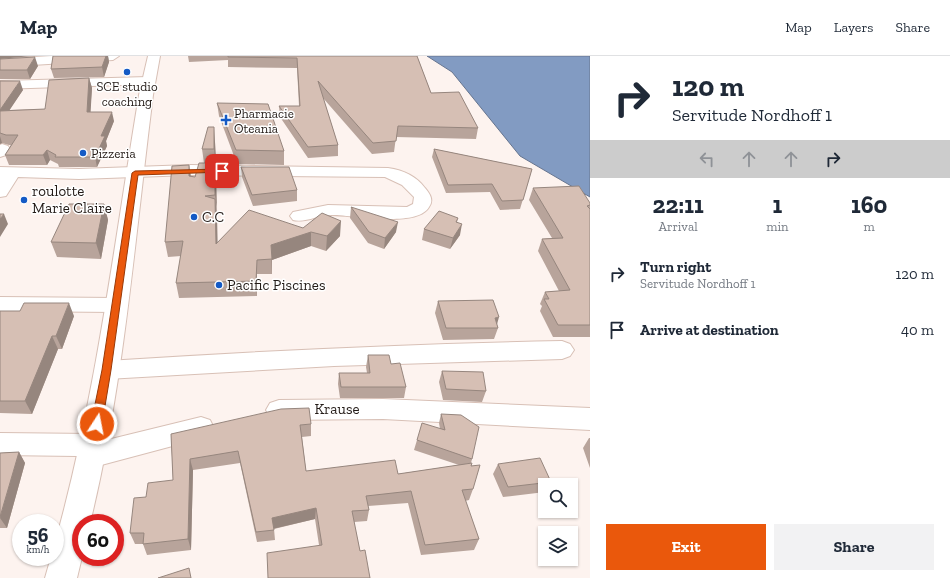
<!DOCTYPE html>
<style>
body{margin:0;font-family:"Zilla Slab",serif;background:#f2f2f3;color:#1f2937;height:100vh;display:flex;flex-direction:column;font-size:15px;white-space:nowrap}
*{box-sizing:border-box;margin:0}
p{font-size:13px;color:#747a83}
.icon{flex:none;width:22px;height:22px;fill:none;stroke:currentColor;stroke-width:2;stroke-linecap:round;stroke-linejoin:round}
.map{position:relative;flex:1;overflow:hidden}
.side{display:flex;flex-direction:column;background:#fff;width:360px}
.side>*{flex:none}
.hud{background:#fff;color:#1f2937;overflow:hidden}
.buttons{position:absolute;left:538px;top:422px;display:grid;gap:8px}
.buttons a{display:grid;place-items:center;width:40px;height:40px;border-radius:0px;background:#fff;box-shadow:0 1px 3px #0004;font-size:20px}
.speed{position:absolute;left:12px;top:458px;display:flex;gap:8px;font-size:20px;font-weight:700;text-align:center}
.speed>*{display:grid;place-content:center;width:52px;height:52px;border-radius:50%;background:#fff;box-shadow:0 1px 3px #0004;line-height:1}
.speed small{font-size:10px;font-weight:400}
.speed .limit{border:6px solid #d22;background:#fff;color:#111}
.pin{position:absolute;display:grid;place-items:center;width:34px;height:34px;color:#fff;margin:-17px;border-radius:8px;box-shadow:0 2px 6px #0006}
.me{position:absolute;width:44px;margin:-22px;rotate:11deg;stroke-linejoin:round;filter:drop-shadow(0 0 3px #0008)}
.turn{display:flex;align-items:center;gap:14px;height:84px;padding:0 16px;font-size:18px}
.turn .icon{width:52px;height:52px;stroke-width:2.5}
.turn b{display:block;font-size:28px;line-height:34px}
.lanes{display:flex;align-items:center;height:38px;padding:0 16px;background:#0003;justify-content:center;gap:20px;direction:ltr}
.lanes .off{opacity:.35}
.eta{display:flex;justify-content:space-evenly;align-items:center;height:68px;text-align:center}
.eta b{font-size:24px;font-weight:700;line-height:28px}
.button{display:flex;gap:8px;margin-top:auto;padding:8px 16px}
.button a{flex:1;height:46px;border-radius:0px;background:#ea580c;color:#fff;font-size:16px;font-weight:700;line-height:46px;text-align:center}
.button a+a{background:#f2f2f3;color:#1f2937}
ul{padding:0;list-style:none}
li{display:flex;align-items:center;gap:12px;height:56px;padding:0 16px}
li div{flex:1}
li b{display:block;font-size:15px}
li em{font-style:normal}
header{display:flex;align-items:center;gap:24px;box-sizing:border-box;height:56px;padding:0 20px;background:#fff;border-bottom:1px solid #e0e1e3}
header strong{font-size:19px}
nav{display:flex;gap:22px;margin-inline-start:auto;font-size:14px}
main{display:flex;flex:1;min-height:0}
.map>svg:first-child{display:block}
</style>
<header>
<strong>Map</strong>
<nav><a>Map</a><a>Layers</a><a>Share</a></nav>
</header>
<main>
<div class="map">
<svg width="590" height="522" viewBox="0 0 590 522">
<rect width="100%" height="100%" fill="#fdf3ef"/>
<path fill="#829bc2" stroke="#66758f" d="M427,0H590V141L520,100L452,16Z"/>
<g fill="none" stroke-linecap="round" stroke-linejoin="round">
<defs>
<path id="minor" d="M52,0H119L113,4L0,11V3Z
M148,21L153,22L155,25L153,28L0,33V25Z
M2,88L8,90L10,93L6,99L0,101V89Z
M190,109L388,112C403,114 416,120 425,132C430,138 434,144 429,151C417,172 353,159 332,159C318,159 305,167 293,164L290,160L293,156L328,149L407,151L413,148L414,141L402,129L385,121L190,119L79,123L18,121L6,140L0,141V111L79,113Z
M0,241L116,242L124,244L127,249L124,254L116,256L0,255Z
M562,285L570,288L574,294L570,300L562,303L334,310L107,323L99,321L95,314L99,307L107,305C259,295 410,288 562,285Z
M383,343L590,352V374L383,363L279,364L270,361L266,354L270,347L279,344Z
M201,361L210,364L214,372L210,380L90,412L80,408L77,400L0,399V377L92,378L101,381L103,385Z"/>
<path id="primary" d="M148,0H160L153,39C135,180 124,329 90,467H81L82,501L77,522H45L51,501H55V487C96,341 114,189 139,39Z"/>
</defs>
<use href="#minor" stroke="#d8c0b6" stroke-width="2"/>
<use href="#primary" stroke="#d8c0b6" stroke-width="2"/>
<use href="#minor" fill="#fff" fill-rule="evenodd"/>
<use href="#primary" fill="#fff" fill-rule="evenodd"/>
</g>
<path fill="#b8a49b" d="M53,0H108L109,6L104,21L54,22L51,13Z
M188,0H417L431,37L478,72L476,83L396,81L394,96L372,98L323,42L338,89V100L308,102L280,61L279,50H299L297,12L228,11V4L189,6Z
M0,3L38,10L30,23H0Z
M89,22L92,32L90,56L114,65L106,85L107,90L97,111H59L58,108L50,104L47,109H9L5,99L11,89H9L2,87L0,88V25L23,34L9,54L45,53Z
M217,47L284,95V109L237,108L219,60Z
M215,86L216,108H215L216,121L217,187L303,172L340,180L326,195L311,190L272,204V218H257V240L179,242L176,227L181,200L168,201L165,186L189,109L191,121H195L204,107L202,93Z
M434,93L532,113L520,153L500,154L490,136L446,137L432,101Z
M241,111L297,134V145L253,150L242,121Z
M533,132L590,147V281H553L540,255L542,250L540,248L545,236L559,235L538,195L542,183L552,182L529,144Z
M104,148L108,164L101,203L57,201L51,186Z
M351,151L396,176L384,193L368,187L350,162Z
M458,162L457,166L460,179L450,193L422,184L424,173Z
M438,245L497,269L498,272L494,283L443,284L435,257Z
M0,255L74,260L62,293H58L32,358L0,357Z
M368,299L406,331L404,342H340L338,328L339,317H367L366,311Z
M442,315L486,335L482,346L443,344L439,326Z
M441,358L472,403L471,407L473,433L469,444L465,445L479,483L474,494L421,499L408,447L368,450L369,454L367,465L354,466L360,495L370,522L319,489L315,463L274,473L275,484L257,486L240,407L193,414L191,494L147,499L143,488H135L130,477L146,441L173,424L171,378L311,368V380L302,381L306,415L398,418L459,409L414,394L417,384L440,373L439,367Z
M589,382H590V412L583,392Z
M19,396L25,407L7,472H0V397Z
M498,408L551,426L549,429H545V436L503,441L493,418Z"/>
<path fill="#96867e" d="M0,0H32L0,3Z
M106,0H108L109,6L104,21L102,11Z
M35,1L38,10L30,23L27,14Z
M89,22L92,32L90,66L87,56Z
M20,25L23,34L3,64L0,56V54Z
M112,56L114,65L106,85L107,90L97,111L95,101L101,80Z
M214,71L215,86L216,108L214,93Z
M0,80L2,87L0,88Z
M47,94L50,104L47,109L43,99Z
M215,107L216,121L217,154L215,139Z
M189,109L191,123L189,120Z
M215,143L217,158L218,203L216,188Z
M104,148L108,164L101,203L96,187Z
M4,158L8,168L0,181V163Z
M341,165L340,180L326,195L327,180Z
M398,166L396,176L384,193L385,182Z
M462,168L460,179L450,193L453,182Z
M311,176V190L272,204V218L271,189Z
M257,204V240L256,225Z
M69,247L74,260L62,293L56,280Z
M499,261L496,272L495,262Z
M52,280L58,293L32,358L25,345Z
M19,396L25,407L7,472L0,462Z
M190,403L193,414L191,494L188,483Z
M316,452L315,463L272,473V462Z"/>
<path fill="#d6bfb4" stroke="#96867e" d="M53,0H106L102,11L51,13Z
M228,0H417L431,37L459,36L478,72L398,70L396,85L373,87L318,25L338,89L308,91L279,50H300L297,2L228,1Z
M35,1L27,14H0V3Z
M89,22L87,56H112L101,80H105L95,101H55L56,99L47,94L43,99H5L18,79H6L0,77V55L45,53L49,24Z
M0,25H20L0,54Z
M217,47L268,48L284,95L236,94Z
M208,71H214V93H202Z
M434,93L532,113L523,144L502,145L492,128L448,129Z
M199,107H215V139L205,140L215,143L216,188L249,154L303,172L322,157L341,165L327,180L311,176L271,189L272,203L257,204L256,225L176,227L183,185L165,186L172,110L189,109V120L195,121Z
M241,111H289L297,134L252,139Z
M579,130L590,147V149L587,150L590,153V269H558L544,243H549L545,236L570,234L542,183L563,182L533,132Z
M69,148H104L96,187L51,186Z
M351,151L398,166L385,182L369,176Z
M439,155L458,162L456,166L462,168L453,182L424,173Z
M0,158H4L0,163Z
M493,244L499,261L495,262L498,272H446L438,245Z
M24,247H69L56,280H52L25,345H0V255H20Z
M368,299H389L391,308L400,307L406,331H341L339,317H370Z
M442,315L483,316L486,335L446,333Z
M309,352L311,368L300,369L306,415L395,404L398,418L472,407L471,410L480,409L473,433L462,434L479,483L425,489L411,435L366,440L369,454L352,455L360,495L365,494L370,522H268L267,497L322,489L316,452L272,462L274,474L256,476L238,395L190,403L188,483L143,488L144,477H130L134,442L146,441L148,427L173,424L171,378L281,353Z
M441,358L461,359L479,371L472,403L417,384L422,367L445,374Z
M19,396L0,461V397Z
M540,402L551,426L508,431L498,408Z
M189,512L191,522H158Z"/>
<path fill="#ea580c" stroke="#983908" d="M222,113H224V116L138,119L111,314L102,368L101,371H93L91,368L102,314L132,117L135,115Z"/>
<g fill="#145ac5" stroke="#fff" stroke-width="1.5">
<circle cx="127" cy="16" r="4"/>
<path d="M224 58h4v4h4v4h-4v4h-4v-4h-4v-4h4z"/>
<circle cx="83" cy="97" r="4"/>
<circle cx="24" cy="144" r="4"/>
<circle cx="194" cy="161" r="4"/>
<circle cx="219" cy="229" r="4"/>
</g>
<g text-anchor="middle" stroke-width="3" stroke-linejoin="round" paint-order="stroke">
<g font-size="13" fill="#231b17" stroke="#fff" text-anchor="start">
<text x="127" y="35" text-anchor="middle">SCE studio<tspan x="127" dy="15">coaching</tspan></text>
<text x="234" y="62">Pharmacie<tspan x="234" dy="15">Oteania</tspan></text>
<text x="91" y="102">Pizzeria</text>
</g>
<g font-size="15" fill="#231b17" stroke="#fff" text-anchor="start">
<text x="32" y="140">roulotte<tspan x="32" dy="17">Marie Claire</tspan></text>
<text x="202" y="166">C.C</text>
<text x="227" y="234">Pacific Piscines</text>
</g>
<g font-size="15" fill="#231b17" stroke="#fff">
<text x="337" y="358">Krause</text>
</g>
</g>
</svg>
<div class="buttons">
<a><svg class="icon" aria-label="search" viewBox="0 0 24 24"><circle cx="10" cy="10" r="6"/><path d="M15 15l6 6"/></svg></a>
<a><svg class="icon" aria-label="layers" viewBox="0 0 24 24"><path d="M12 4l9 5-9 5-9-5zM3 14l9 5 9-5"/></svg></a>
</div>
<div class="speed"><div>56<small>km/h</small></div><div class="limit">60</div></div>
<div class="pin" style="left:222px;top:115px;background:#d93025"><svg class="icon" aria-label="arrive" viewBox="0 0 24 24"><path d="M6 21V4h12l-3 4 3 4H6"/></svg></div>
<svg class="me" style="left:97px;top:368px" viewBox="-20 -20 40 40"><circle r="17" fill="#ea580c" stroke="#fff" stroke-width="3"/><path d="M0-11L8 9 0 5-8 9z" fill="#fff"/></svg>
</div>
<section class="side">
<div class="hud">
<div class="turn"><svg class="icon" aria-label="right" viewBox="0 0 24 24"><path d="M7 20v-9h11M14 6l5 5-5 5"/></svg><div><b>120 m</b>Servitude Nordhoff 1</div></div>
<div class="lanes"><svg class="icon off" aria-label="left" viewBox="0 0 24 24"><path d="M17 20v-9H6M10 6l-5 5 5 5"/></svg><svg class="icon off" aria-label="ahead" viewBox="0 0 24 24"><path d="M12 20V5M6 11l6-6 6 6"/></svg><svg class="icon off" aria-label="ahead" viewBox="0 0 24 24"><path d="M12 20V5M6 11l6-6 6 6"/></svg><svg class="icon" aria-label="right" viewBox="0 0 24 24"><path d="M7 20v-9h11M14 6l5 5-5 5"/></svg></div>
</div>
<div class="eta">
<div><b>22:11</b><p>Arrival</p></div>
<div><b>1</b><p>min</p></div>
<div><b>160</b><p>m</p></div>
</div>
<ul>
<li><svg class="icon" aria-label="right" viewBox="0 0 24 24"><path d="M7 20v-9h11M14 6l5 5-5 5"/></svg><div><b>Turn right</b><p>Servitude Nordhoff 1</p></div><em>120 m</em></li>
<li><svg class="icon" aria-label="arrive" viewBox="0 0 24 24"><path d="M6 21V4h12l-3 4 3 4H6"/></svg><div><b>Arrive at destination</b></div><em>40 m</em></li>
</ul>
<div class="button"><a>Exit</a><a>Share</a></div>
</section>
</main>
